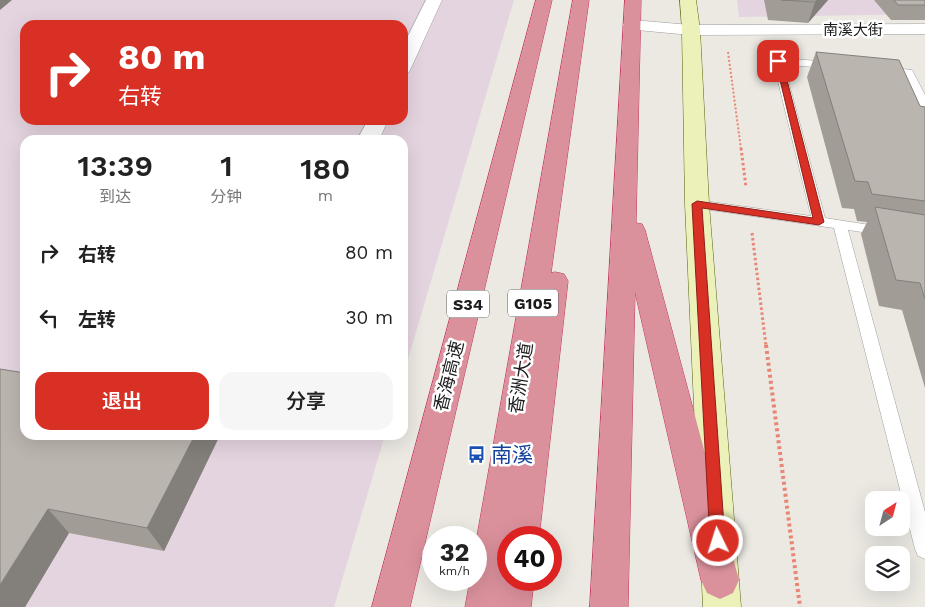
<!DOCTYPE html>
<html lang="zh">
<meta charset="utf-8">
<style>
body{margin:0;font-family:"Work Sans","Noto Sans SC",sans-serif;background:#f6f6f6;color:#222;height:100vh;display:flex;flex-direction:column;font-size:19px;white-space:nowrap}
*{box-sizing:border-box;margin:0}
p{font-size:16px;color:#767676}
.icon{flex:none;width:28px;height:28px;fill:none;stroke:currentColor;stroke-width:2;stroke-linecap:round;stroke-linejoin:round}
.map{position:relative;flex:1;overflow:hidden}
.side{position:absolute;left:20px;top:135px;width:388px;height:305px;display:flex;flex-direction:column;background:#fff;border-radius:15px;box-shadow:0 5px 20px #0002}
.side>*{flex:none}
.top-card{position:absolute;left:20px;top:20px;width:388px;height:105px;border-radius:15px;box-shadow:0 5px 20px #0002;background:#d93025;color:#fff;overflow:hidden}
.needle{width:32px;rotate:36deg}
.buttons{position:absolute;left:865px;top:491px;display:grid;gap:10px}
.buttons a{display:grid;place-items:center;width:45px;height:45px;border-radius:10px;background:#fff;box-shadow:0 5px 20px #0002;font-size:25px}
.speed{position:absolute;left:422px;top:526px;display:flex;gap:10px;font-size:25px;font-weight:700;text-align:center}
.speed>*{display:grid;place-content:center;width:65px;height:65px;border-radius:50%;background:#fff;box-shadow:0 5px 20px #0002;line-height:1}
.speed small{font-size:12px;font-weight:400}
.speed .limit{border:8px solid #d22;background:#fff;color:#111}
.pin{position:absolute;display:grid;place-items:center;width:42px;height:42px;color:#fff;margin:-21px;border-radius:10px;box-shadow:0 2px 8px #0006}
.me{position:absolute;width:55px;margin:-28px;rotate:356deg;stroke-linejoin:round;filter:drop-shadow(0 0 4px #0008)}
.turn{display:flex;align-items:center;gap:18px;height:105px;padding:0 15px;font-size:22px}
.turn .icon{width:65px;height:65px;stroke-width:2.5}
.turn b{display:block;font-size:35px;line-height:42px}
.eta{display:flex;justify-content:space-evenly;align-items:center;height:85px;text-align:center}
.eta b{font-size:30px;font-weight:600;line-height:35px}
.cta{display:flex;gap:10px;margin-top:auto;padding:10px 15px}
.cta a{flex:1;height:58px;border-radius:15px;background:#d93025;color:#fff;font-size:20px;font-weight:600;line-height:58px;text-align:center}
.cta a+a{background:#f6f6f6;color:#222}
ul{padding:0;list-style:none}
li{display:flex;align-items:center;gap:15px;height:65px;padding:0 15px}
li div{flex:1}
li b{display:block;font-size:19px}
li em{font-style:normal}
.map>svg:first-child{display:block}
</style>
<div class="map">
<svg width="925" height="607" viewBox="0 0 925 607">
<rect width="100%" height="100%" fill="#ebe9e2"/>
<path fill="#e4d4e0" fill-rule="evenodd" d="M0,0H514L403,376L402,140H25V435H385L334,607H0ZM25,25H402V120H25Z
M737,0H925V14L739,17Z"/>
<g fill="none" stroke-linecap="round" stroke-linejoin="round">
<defs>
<path id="lane" d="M778,58L832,62L837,65L832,68L784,65L825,218L883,227L888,228L890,231L888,234L883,235L848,230L925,512V559L918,556L915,549L834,228L697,208L690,204L697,200L811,216L773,61Z
M885,67L912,70L925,95V109L919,106L904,75L881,72L880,70Z"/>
<path id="street" d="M426,0H442L411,68L409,72L402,74V48Z
M632,20L691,25L925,24V34L691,35L626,29L623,25L626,21Z
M368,120H388L379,140H357Z"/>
<path id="secondary" d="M680,0H696L700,30L709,204L741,607H703L685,204L682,30Z"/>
<path id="highway" d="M536,0H552L410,607H372Z
M573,0H589L551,273L555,272L564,274L568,281L539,538H509V580H534L531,607H465L470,580H476V542Z
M625,0H641L636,223L642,224L645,230L739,580L733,593L720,599L707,593L701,580L635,292L628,607H590Z"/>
</defs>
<use href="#lane" stroke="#9f9f9f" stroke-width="1"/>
<use href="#street" stroke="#9f9f9f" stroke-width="1"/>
<use href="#secondary" stroke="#586410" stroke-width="1"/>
<use href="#highway" stroke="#c23761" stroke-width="1"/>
<path stroke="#e98575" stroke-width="2" stroke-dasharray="2 2" stroke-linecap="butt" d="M728,52L741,149"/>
<path stroke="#e98575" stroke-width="3" stroke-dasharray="2.5 2.5" stroke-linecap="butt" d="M741,148L746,187
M752,233L766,346"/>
<path stroke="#e98575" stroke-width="4" stroke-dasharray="3 3" stroke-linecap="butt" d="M766,345L800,607"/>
<use href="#lane" fill="#fff" fill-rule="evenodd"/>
<use href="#street" fill="#fff" fill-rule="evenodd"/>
<use href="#secondary" fill="#ecf1ba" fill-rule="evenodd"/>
<use href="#highway" fill="#db919c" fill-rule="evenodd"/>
</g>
<path fill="#a19c96" d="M764,0H828L808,23L768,20Z
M874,0H925V20H891Z
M816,52L920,106L925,107V388L902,310L879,306L861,234L867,222L857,221L854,209L842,208L807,77Z
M25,435H220L164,551L69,533L25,607Z"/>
<path fill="#837f7a" d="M0,0H12L0,10Z
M817,0H828L808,23L815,2Z
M195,435H220L164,551L147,528Z
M48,509L69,533L25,607H0V585Z"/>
<path fill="#bbb5af" stroke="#837f7a" d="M781,0H817L815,2Z
M894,0H925V5H898Z
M816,52L899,60L920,106L925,107V201L872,194L868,182L855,181Z
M875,207L925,215V299L920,283L896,280Z
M0,369L25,373V435H195L147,528L48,509L0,585Z"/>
<path fill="#d93025" stroke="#8d1f18" d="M775,59L782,61L824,222L819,225L702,208L725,541L723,546L718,548L712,546L710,541L692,204L697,201L813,218Z"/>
<defs>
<symbol id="bus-bare" viewBox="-9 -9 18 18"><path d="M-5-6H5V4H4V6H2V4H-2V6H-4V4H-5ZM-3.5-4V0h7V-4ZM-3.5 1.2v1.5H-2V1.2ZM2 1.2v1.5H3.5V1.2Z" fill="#1a4fb4" stroke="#fff" stroke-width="2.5" paint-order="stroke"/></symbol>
</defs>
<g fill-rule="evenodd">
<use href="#bus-bare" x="464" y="442" width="25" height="25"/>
</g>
<g text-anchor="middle" stroke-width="5" stroke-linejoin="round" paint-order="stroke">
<g font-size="15" fill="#1b1b1b" stroke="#fff">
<text x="853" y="35">南溪大街</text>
</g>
<g fill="#fff" stroke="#5f5f5f" stroke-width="1">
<rect x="508" y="289.5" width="50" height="27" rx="4"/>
<rect x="447" y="290.5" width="42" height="27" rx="4"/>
</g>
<g font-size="16" font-weight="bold" fill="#1b1b1b">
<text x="533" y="309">G105</text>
<text x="468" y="310">S34</text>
</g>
<g font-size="18" fill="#1b1b1b" stroke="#fff">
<text transform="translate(449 376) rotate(-76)" y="6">香海高速</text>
<text transform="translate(521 378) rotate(-81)" y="6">香洲大道</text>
</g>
<g font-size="21" fill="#164399" stroke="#fff" text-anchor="start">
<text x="491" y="462">南溪</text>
</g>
</g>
</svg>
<div class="buttons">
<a><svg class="needle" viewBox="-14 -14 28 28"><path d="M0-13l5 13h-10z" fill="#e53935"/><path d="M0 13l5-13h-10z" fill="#767676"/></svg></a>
<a><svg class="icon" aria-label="layers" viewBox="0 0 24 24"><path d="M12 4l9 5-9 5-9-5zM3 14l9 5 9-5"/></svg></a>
</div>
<div class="speed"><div>32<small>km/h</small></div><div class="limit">40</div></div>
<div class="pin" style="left:778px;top:61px;background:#d93025"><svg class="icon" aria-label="arrive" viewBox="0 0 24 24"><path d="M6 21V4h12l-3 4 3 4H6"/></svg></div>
<svg class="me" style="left:718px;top:541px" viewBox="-20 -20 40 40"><circle r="17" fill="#d93025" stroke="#fff" stroke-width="3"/><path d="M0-11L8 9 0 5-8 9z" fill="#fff"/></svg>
<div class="top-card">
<div class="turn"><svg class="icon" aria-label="right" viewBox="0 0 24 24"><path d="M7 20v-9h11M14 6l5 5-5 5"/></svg><div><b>80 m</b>右转</div></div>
</div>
<section class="side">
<div class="eta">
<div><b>13:39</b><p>到达</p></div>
<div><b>1</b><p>分钟</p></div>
<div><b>180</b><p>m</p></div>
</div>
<ul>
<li><svg class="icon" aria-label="right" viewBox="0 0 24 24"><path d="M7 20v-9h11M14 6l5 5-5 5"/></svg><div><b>右转</b></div><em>80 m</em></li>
<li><svg class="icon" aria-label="left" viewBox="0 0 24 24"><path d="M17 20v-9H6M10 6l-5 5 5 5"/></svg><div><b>左转</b></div><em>30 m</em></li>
</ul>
<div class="cta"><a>退出</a><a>分享</a></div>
</section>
</div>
